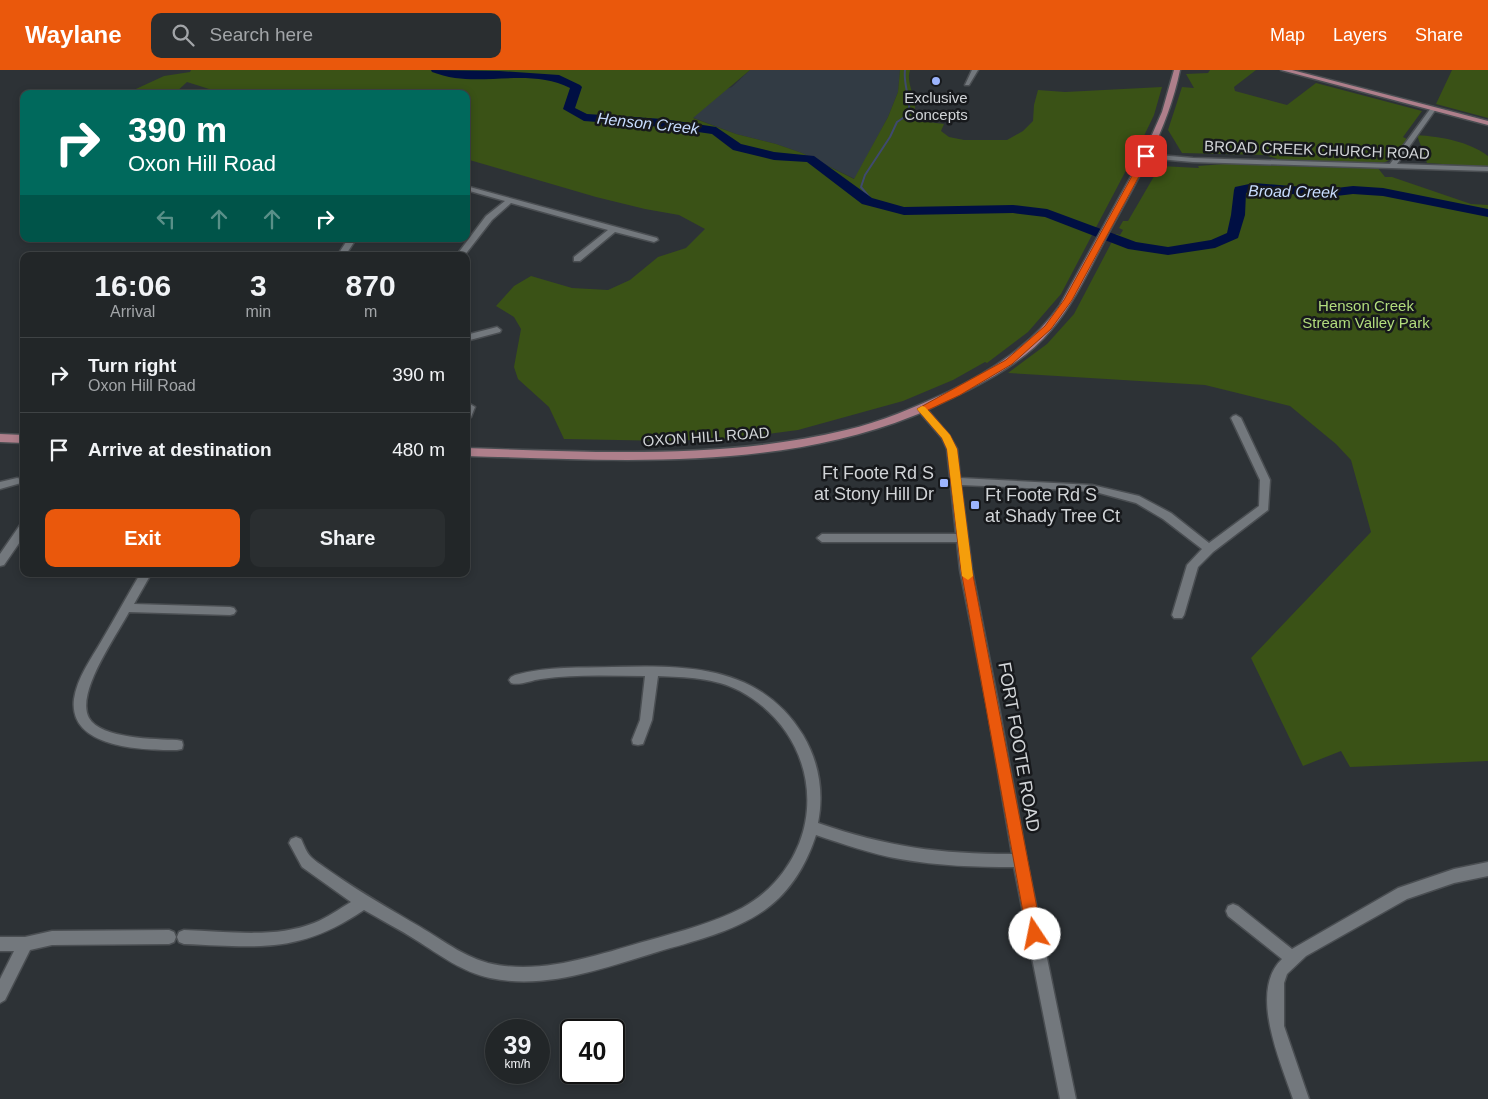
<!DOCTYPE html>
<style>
body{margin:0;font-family:Helvetica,sans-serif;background:#2a2e30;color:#f1f3f6;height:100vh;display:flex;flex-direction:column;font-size:19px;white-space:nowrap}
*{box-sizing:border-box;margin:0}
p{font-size:16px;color:#a2a5a8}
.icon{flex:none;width:28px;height:28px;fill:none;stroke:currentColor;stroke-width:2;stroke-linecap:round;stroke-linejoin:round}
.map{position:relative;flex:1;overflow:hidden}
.side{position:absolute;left:20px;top:182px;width:450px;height:325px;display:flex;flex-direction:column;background:#222628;border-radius:10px;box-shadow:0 2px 8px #0003,0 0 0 1px #3f4345}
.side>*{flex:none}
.hud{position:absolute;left:20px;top:20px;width:450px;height:152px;border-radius:10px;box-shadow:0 2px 8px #0003,0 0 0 1px #3f4345;background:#00695c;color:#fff;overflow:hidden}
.speed{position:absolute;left:485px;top:949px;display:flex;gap:10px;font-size:25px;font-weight:700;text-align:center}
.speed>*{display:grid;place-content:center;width:65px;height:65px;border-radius:50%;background:#222628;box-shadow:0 2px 8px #0003,0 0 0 1px #3f4345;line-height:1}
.speed small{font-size:12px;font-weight:400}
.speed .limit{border:2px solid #111;border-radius:8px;background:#fff;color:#111}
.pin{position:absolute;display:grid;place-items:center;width:42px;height:42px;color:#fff;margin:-21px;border-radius:10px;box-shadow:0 2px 8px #0006}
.me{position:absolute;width:55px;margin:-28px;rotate:349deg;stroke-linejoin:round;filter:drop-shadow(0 0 4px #0008)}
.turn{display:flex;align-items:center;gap:18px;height:105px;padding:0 25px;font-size:22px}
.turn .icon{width:65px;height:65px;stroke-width:2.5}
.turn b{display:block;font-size:35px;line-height:42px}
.lanes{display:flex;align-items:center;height:48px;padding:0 25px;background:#0003;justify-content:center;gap:25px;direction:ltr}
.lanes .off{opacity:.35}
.eta{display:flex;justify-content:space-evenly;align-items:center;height:85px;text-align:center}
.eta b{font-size:30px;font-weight:700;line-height:35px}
.button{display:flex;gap:10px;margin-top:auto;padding:10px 25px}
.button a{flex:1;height:58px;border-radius:10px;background:#ea580c;color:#fff;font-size:20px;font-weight:700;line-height:58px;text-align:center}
.button a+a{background:#2a2e30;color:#f1f3f6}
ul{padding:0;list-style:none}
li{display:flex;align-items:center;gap:15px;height:75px;padding:0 25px;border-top:1px solid #3f4345}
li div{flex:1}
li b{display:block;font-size:19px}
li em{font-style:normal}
header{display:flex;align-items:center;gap:30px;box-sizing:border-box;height:70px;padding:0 25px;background:#ea580c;color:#fff}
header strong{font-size:24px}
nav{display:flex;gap:28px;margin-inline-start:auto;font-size:18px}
.search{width:350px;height:45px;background:#2a2e30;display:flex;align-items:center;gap:12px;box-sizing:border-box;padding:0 18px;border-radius:10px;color:#a2a5a8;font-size:19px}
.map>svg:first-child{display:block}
</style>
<header>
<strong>Waylane</strong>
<div class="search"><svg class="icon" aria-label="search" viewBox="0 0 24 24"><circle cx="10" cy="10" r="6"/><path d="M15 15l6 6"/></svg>Search here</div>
<nav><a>Map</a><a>Layers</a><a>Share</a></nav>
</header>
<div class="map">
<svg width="1488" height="1029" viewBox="0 0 1488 1029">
<rect width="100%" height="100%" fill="#2d3236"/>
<path fill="#323b44" d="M750,0H900L898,22L888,47L855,109L802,83L776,74L736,64L689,46L706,26L732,17Z"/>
<path fill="#3a5216" d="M191,0H750L693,48L736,64L776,74L802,83L854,109L888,47L898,22L900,0H910C905,15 919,29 914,45L920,51L944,54L941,61L949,67L964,70H1007L1023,61L1033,51L1034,35L1038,20L1065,22L1162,17L1154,45L1142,70L1061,224L1028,262L987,293L985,292L953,310L903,331L798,360L736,368L671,371L564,369L549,337L518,309L514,297L521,259L514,247L496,236L514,216L531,206L572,218L608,220L630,210L658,187L686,178L705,159L679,145L645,139L596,127L466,89V24H225L187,12L174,24H125L164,6L190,2Z
M1210,0H1256L1234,17L1235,21L1287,35L1316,13L1422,41L1403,67L1407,69C1401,78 1394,89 1383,93L1284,91L1265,85L1182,83L1168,60L1182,17L1194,18L1186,4L1208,3Z
M1452,0H1488V48L1436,34Z
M1417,65C1442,67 1468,71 1488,86V97L1427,93Z
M1238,93L1377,97L1385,107H1392L1471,134L1488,135V691L1350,697L1341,681L1303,696L1251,588L1371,462L1351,390L1336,374L1290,336L1205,315L1008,303L1047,274L1074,244L1116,164L1120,165L1123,160L1119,158L1123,151H1128L1160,96L1199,98L1198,96Z"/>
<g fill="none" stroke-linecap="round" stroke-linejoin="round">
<path stroke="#3f4a6f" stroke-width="2" d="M874,133L861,117L865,105L890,67L897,52L909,44C911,29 903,15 905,0"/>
<path fill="#000f43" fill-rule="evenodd" d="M431,0L499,1L559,5L580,15L582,17L575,38L587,44L663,49L716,57L741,74L774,82L814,86L872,128L904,137L1013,135L1047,139L1136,172L1168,177L1211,170L1227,163L1231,145L1234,120L1235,117L1254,113L1328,119L1353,116L1383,118L1488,139V147L1383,126L1353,124L1328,127L1254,121L1246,123L1245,145L1238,168L1215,178L1168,185L1128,179L1045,147L1013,143L904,145L862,134L807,92L774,90L733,80L712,64L663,57L584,51L563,39L570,18C535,0 492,13 455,8C447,7 439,4 432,2Z"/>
<defs>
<path id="minor" d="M972,0H978L969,15H965Z
M1433,37L1436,39L1397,94L1488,97V101L1193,92L1146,88L1143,86L1146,84L1193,88L1390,94L1431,38Z
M466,116L657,168L658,170L654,172L615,162L580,191H574V187L608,160L511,133L492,150L464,186H456L486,146L505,131L466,120Z
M348,169H356L345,186H337Z
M497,257L501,260L500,262L466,271V265Z
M470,334L475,337L471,347L466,350V336Z
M922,336L925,337L949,365L957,379L960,408L1092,415L1139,426L1171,443L1209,473L1259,436L1260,410L1231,348L1233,346L1236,345L1241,348L1270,410L1268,440L1213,482L1198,497L1184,545L1182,548H1174L1172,545L1187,495L1202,479L1163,449L1136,433L1092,421L961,415L972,500L999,637L1027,791L1076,1029H1060L1014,797C976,797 938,796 900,789C871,784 843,774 816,765C807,793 791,821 766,839C734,862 693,871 657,882C604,898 546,920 490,908C462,902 440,885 416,870C399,859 381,850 364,840C299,884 259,877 184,874L179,872L177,867L179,862L184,860C226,861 274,869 314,853C327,848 339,839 351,832L302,797L289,773L291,769L296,767L301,769C304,775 306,782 311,787C315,791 320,794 324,797C352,817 381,834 410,851C436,865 459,885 488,893C542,906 599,884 650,870C681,861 713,853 742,838C755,831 766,822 775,812C831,750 811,659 740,621C716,608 685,607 658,606L652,650L643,674L638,675L633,674L632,670L640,650L645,606C611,606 575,604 541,609C532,610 519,616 511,613L509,610L511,607L515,605C548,596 580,598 613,597C687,595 760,595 803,665C819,692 824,723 818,753C887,777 940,784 1012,784L987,637L960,500L957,472H822L817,468L822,464H956L947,379L942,368L917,339Z
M17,408L21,409L22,411L21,413L0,419V412Z
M24,454V466L4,495L0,496V484L20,455Z
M140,504H151L134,534L230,537L234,538L236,541L234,544L230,545L129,542C117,565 75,623 89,648C101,669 156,669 177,670L182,671L183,675L182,679L177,680C144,680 68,679 74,629C77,608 91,589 102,570C115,548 127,526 140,504Z
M1488,792V806L1454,813L1407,829L1306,886L1287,904L1284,913V956L1309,1029H1293C1281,993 1248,921 1282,889L1228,846L1226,841L1228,836L1233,834L1238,836L1292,879L1398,818L1454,799Z
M169,860L174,862L176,867L174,872L169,874L52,875L30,880L5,930L0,933V909L14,881H0V867H25L52,861Z"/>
<path id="major" d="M1174,0H1180C1168,59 1138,109 1109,162C1091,195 1076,231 1051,260C1026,290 989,310 954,327C940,333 927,341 913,346C772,402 615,390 466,386V378C593,382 722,390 846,360C881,352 915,337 948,322C991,301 1032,275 1060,235L1144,83L1162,42Z
M1281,0H1292L1488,51V55Z
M0,364L24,365V373L0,372Z"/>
</defs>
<use href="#minor" stroke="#4a4e52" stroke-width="3"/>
<use href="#major" stroke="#4a4e52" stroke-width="3"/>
<use href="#minor" fill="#73787d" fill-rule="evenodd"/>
<use href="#major" fill="#ae7f8b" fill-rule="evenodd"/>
</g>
<path fill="#ea580c" stroke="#983908" d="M1146,84L1150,86L1072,230L1051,259L1012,294L960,325L928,340L950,365L957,379L972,500L1042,864L1040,869L1035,872L1029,869L1027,864L961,500L947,379L942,368L917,339L1006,290L1045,256L1064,230L1143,86Z"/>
<path fill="#f59e0b" d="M922,336L925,337L950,365L957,379L973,506L968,510L962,506L947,379L942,368L917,339Z"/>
<g fill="#9bb4fd" stroke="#17191c" stroke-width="2">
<circle cx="936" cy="11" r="5"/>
<rect x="939" y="408" width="10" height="10" rx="2.5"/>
<rect x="970" y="430" width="10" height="10" rx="2.5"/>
</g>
<g text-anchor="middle" stroke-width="5" stroke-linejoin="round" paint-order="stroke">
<g font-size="15" fill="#d1d4d7" stroke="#17191c">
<text x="936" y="33">Exclusive<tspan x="936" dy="17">Concepts</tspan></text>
</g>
<g font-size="15" fill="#d1d4d7" stroke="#17191c">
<text transform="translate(1317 80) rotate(2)" y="5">BROAD CREEK CHURCH ROAD</text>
<text transform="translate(706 367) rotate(-4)" y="5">OXON HILL ROAD</text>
</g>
<g font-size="15" fill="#b2dd7d" stroke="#17191c">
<text x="1366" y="241">Henson Creek<tspan x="1366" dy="17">Stream Valley Park</tspan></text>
</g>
<g font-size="16" font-style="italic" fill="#c7dcfe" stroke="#17191c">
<text transform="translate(648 53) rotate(6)" y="6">Henson Creek</text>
<text transform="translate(1293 121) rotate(1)" y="6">Broad Creek</text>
</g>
<g font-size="18" fill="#d1d4d7" stroke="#17191c" text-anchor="end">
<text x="934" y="409">Ft Foote Rd S<tspan x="934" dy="21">at Stony Hill Dr</tspan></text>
<text x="985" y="431" text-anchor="start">Ft Foote Rd S<tspan x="985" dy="21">at Shady Tree Ct</tspan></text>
</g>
<g font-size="18" fill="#d1d4d7" stroke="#17191c">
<text transform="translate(1019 677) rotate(80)" y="6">FORT FOOTE ROAD</text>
</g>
</g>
</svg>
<div class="speed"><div>39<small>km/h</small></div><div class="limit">40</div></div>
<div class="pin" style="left:1146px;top:86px;background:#d93025"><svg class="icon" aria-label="arrive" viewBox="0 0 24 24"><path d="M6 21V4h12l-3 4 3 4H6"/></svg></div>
<svg class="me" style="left:1035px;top:864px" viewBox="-20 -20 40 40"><circle r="19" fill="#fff"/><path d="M0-13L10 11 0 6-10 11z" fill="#ea580c"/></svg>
<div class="hud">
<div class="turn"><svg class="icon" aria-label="right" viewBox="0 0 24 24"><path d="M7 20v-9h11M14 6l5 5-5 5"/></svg><div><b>390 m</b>Oxon Hill Road</div></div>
<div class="lanes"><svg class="icon off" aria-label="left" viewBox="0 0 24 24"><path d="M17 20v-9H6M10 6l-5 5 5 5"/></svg><svg class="icon off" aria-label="ahead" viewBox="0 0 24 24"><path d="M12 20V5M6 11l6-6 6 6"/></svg><svg class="icon off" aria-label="ahead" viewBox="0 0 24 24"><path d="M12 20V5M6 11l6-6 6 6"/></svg><svg class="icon" aria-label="right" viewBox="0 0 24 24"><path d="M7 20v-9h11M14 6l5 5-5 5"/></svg></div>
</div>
<section class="side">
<div class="eta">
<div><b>16:06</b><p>Arrival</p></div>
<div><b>3</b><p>min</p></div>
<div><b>870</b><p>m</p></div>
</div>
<ul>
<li><svg class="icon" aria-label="right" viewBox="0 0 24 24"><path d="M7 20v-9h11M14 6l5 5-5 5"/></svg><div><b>Turn right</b><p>Oxon Hill Road</p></div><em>390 m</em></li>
<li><svg class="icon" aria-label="arrive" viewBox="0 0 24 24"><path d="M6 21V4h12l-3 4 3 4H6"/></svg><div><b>Arrive at destination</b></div><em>480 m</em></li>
</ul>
<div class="button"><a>Exit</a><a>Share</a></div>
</section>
</div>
